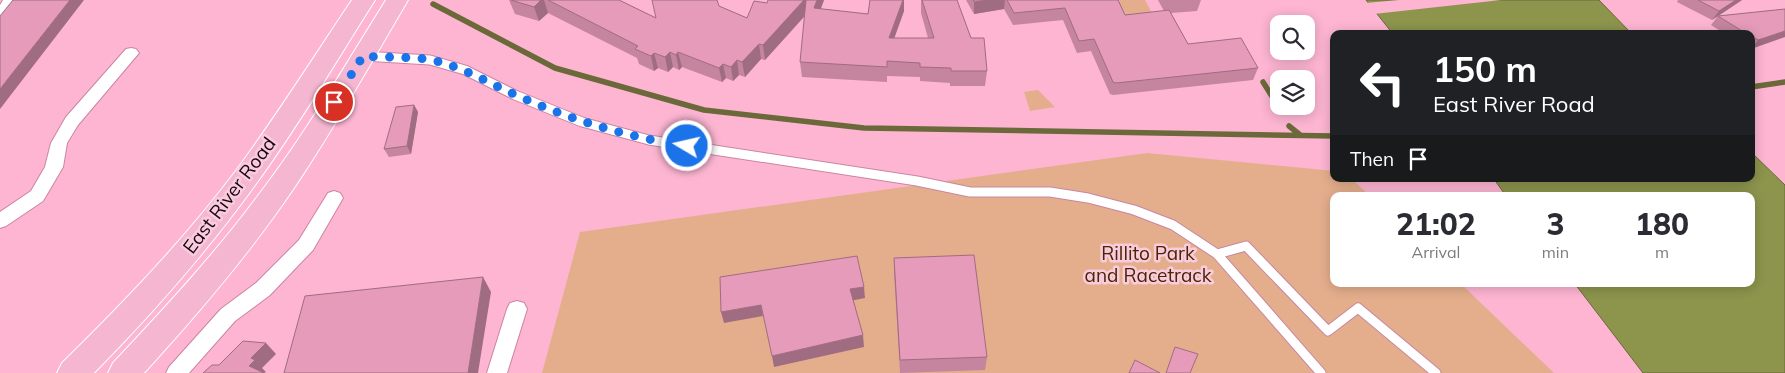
<!DOCTYPE html>
<style>
body{margin:0;font-family:Mulish,sans-serif;background:#f2f2f3;color:#2b2b33;height:100vh;display:flex;flex-direction:column;font-size:19px;white-space:nowrap}
*{box-sizing:border-box;margin:0}
p{font-size:16px;color:#7c7c81}
.icon{flex:none;width:28px;height:28px;fill:none;stroke:currentColor;stroke-width:2;stroke-linecap:round;stroke-linejoin:round}
.map{position:relative;flex:1;overflow:hidden}
.side{position:absolute;left:1330px;top:192px;width:425px;height:95px;display:flex;flex-direction:column;background:#fff;border-radius:10px;box-shadow:0 2px 12px #0003}
.side>*{flex:none}
.banner{position:absolute;left:1330px;top:30px;width:425px;height:152px;border-radius:10px;box-shadow:0 2px 12px #0003;background:#202124;color:#fff;overflow:hidden}
.tools{position:absolute;left:1270px;top:15px;display:grid;gap:10px}
.tools a{display:grid;place-items:center;width:45px;height:45px;border-radius:10px;background:#fff;box-shadow:0 2px 12px #0003;font-size:25px}
.pin{position:absolute;display:grid;place-items:center;width:42px;height:42px;color:#fff;margin:-21px;border:2px solid #fff;border-radius:50%;box-shadow:0 1px 5px #0007}
.me{position:absolute;width:55px;margin:-28px;rotate:279deg;stroke-linejoin:round;filter:drop-shadow(0 0 4px #0008)}
.turn{display:flex;align-items:center;gap:18px;height:105px;padding:0 20px;font-size:22px}
.turn .icon{width:65px;height:65px;stroke-width:2.5}
.turn b{display:block;font-size:35px;line-height:42px}
.then{display:flex;align-items:center;height:48px;padding:0 20px;background:#0003;gap:10px;font-size:19px}
.eta{display:flex;justify-content:space-evenly;align-items:center;height:85px;text-align:center}
.eta b{font-size:30px;font-weight:800;line-height:35px}
.map>svg:first-child{display:block}
</style>
<div class="map">
<svg width="1785" height="373" viewBox="0 0 1785 373">
<rect width="100%" height="100%" fill="#fdb5d2"/>
<path fill="#e4ae8c" d="M1114,0H1145L1153,15L1124,20Z
M1038,90L1055,107L1030,111L1024,92Z
M1147,153L1334,171V179H1352L1370,196H1334V284H1461L1554,373H542L580,232Z"/>
<path fill="#8d944c" stroke="#6b693a" d="M1366,0H1599L1632,34H1393Z
M1751,152L1785,185V373H1643L1575,284H1751V196H1506L1494,179H1751Z"/>
<path fill="#fdb5d2" d="M1399,0H1501L1374,14L1365,3Z"/>
<g fill="none" stroke-linecap="round" stroke-linejoin="round">
<path stroke="#6b693a" stroke-width="5.5" d="M433,4L555,68L704,110L864,128L1334,136
M1263,82L1280,109
M1751,87L1785,82
M1289,126L1299,134"/>
<defs>
<path id="service" d="M363,56L430,60L465,70L515,95L582,122L649,140L917,181L970,192H1050L1088,198L1134,210L1173,225L1217,254L1321,373
M1217,254L1246,246L1328,331L1358,308L1436,373"/>
<path id="minor" d="M3,0H18L5,18L0,20V5Z
M131,48L136,49L139,53L78,125L67,143L63,167L43,201L6,226L0,228V212L31,191L45,167L51,143L66,117L126,49Z
M334,191L340,193L343,198L313,250L270,295L235,321L189,373H166L169,367L221,309L256,283L299,240L328,193Z
M517,301L524,303L527,309L507,373H487L507,309L510,303Z"/>
<path id="primary" d="M352,0H375C335,63 297,128 253,188C205,254 151,315 94,373H57L62,363C123,303 183,241 235,172C276,117 313,58 352,0Z
M386,0H408C371,63 335,127 294,188C250,253 198,314 144,373H108L113,363C163,310 213,256 257,197C305,135 344,67 386,0Z"/>
</defs>
<use href="#service" stroke="#ca85a1" stroke-width="11"/>
<use href="#minor" stroke="#ca85a1" stroke-width="2"/>
<use href="#primary" stroke="#fff" stroke-width="2"/>
<use href="#service" stroke="#fff" stroke-width="9"/>
<use href="#minor" fill="#fff" fill-rule="evenodd"/>
<use href="#primary" fill="#f4b6d0" fill-rule="evenodd"/>
</g>
<path fill="#c5859f" d="M509,0H619L656,18L719,6L747,18L767,3L824,0L821,9L868,14L870,0H904V11L894,38H928L921,13V0H957L971,38L987,71L985,86H950V83L920,81V77L887,76V82L802,77L800,62L805,16L765,60L761,59L745,77L739,75L733,81L726,78L722,82L682,67L679,70L673,67L668,72L658,68L654,71L639,64L637,58L548,13L539,21L515,14Z
M966,0H1118L1125,15L1164,11L1158,0H1201L1197,11L1171,13L1188,44L1258,68L1253,80L1113,95L1110,94L1091,51L1077,53L1063,20L1013,25L1004,9L974,14Z
M1678,0H1742L1712,20L1677,2Z
M1785,9L1751,49V34H1725L1711,25L1718,16Z
M414,105L418,112L411,154L389,157L384,149Z
M894,258L987,357L985,370L900,373L894,273Z"/>
<path fill="#a06c82" d="M70,0H84L0,109V89Z
M541,0H544L548,13L539,21L534,7Z
M804,0H807L808,12L765,60L763,45Z
M817,0H824L815,23L814,8Z
M903,0H904V11L889,53V38Z
M988,0H1005L1004,9L974,14V2Z
M1736,0H1742L1712,20L1719,11Z
M1785,31V37L1751,49L1758,40Z
M759,44L761,59L745,77L742,62Z
M670,52L673,67L668,72L665,57Z
M678,52L682,67L679,70L676,55Z
M654,53L658,68L654,71L651,56Z
M737,60L739,75L733,81L731,67Z
M723,64L726,78L722,82L719,68Z
M414,105L418,112L411,154L407,146Z
M483,277L491,292L478,373H468Z
M864,287L865,298L850,301V289Z
M761,305L763,316L724,323L721,312Z
M863,335L864,347L774,367L772,356Z
M266,343L276,354L262,368L266,372L264,373L249,366L251,358Z"/>
<path fill="#e59bb9" stroke="#a06c82" d="M13,0H70L0,89V16Z
M511,0H541L534,7Z
M548,0H619L656,18L652,0H717L719,6L747,18L754,1L767,3L768,0H804L763,45L759,44L742,62L737,60L731,67L723,64L719,68L678,52L676,55L670,52L665,57L654,53L651,56L635,49L638,46Z
M806,0H817L814,8L868,14L870,0H903L889,38H934L922,0H957L971,38H984L987,71H951V68L920,67V63L887,61V67L800,62Z
M973,0H988L974,2Z
M1007,0H1118L1125,15L1169,10L1188,44L1241,38L1258,68L1116,83L1113,82L1094,39L1079,41L1065,8L1014,13Z
M1698,0H1736L1719,11Z
M1785,9V31L1758,40L1751,36V34H1747L1718,16Z
M414,105L407,146L384,149L396,107Z
M974,255L987,357L900,360L894,258Z
M857,256L864,287L850,289L863,335L772,356L761,305L721,312L720,277Z
M483,277L468,373H284L305,296Z
M243,341L266,343L251,358L255,360L249,366L264,373H203L212,365H219Z
M1175,347L1198,354L1190,373H1166Z
M1135,360L1160,373H1129Z"/>
<g fill="none" stroke-linecap="round" stroke-linejoin="round">
<path stroke="#1a73e8" stroke-width="9" stroke-dasharray="0 16.2" d="M334,102L363,56C385,58 410,56 432,60C463,67 488,83 516,95C571,120 627,137 687,146"/>
</g>
<g text-anchor="middle" stroke-width="5" stroke-linejoin="round" paint-order="stroke">
<g font-size="19" fill="#1c050f" stroke="#f9ccdd">
<text transform="translate(229 195) rotate(-53)" y="7">East River Road</text>
</g>
<g font-size="19" fill="#4d2403" stroke="#f9ccdd">
<text x="1148" y="260">Rillito Park<tspan x="1148" dy="22">and Racetrack</tspan></text>
</g>
</g>
</svg>
<div class="tools">
<a><svg class="icon" aria-label="search" viewBox="0 0 24 24"><circle cx="10" cy="10" r="6"/><path d="M15 15l6 6"/></svg></a>
<a><svg class="icon" aria-label="layers" viewBox="0 0 24 24"><path d="M12 4l9 5-9 5-9-5zM3 14l9 5 9-5"/></svg></a>
</div>
<div class="pin" style="left:334px;top:102px;background:#d93025"><svg class="icon" aria-label="arrive" viewBox="0 0 24 24"><path d="M6 21V4h12l-3 4 3 4H6"/></svg></div>
<svg class="me" style="left:687px;top:146px" viewBox="-20 -20 40 40"><circle r="17" fill="#1a73e8" stroke="#fff" stroke-width="3"/><path d="M0-11L8 9 0 5-8 9z" fill="#fff"/></svg>
<div class="banner">
<div class="turn"><svg class="icon" aria-label="left" viewBox="0 0 24 24"><path d="M17 20v-9H6M10 6l-5 5 5 5"/></svg><div><b>150 m</b>East River Road</div></div>
<div class="then">Then<svg class="icon" aria-label="arrive" viewBox="0 0 24 24"><path d="M6 21V4h12l-3 4 3 4H6"/></svg></div>
</div>
<section class="side">
<div class="eta">
<div><b>21:02</b><p>Arrival</p></div>
<div><b>3</b><p>min</p></div>
<div><b>180</b><p>m</p></div>
</div>
</section>
</div>
